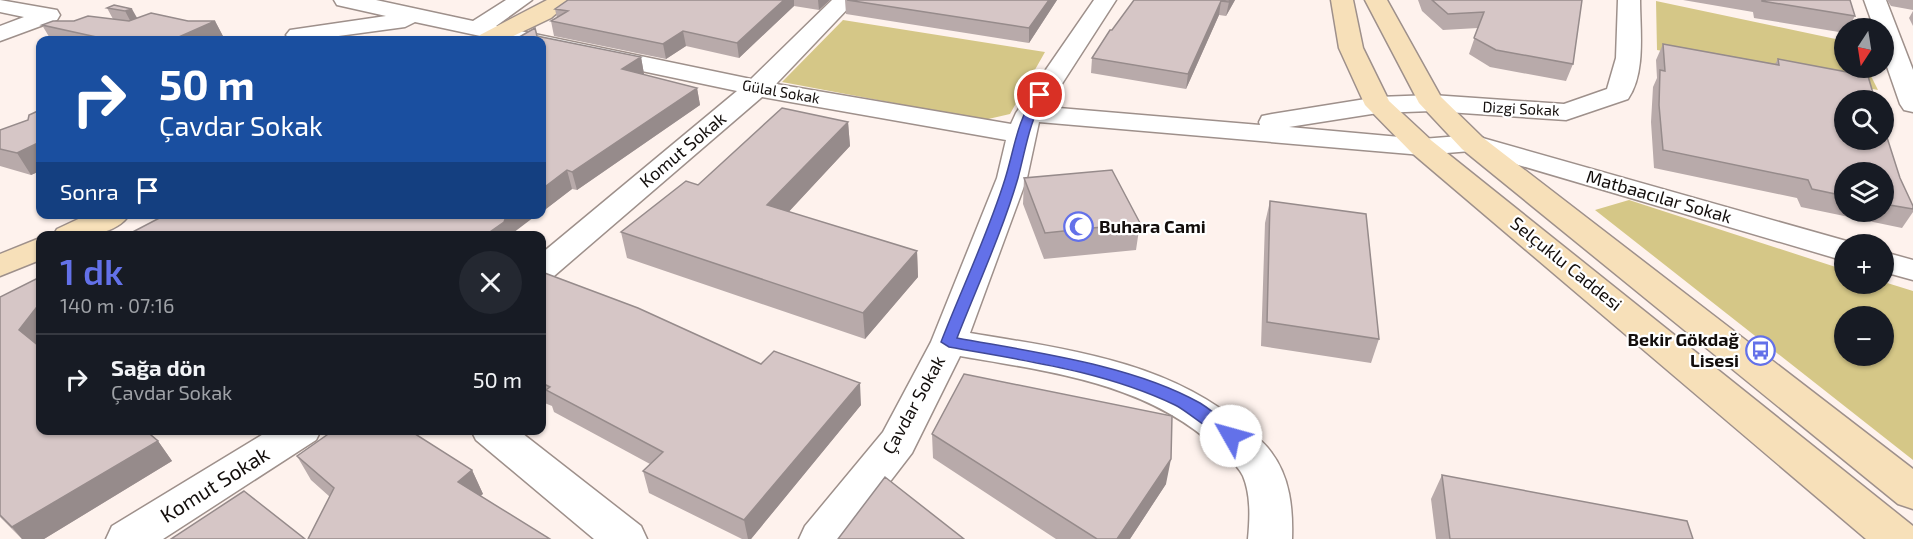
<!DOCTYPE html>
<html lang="tr">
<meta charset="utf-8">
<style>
body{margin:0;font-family:"Exo 2",sans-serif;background:#242831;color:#f1f3f6;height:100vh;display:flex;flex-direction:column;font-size:22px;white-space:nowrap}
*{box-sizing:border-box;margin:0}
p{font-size:20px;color:#9ea1a6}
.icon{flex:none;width:33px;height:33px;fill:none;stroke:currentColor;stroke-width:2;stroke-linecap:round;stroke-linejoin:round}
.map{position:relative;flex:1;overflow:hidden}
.panel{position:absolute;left:36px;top:231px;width:510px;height:204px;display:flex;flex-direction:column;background:#171b24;border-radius:12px;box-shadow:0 2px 4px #0004}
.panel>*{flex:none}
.top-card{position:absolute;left:36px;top:36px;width:510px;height:183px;border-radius:12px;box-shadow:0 2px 4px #0004;background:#1a4fa0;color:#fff;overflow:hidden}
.needle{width:39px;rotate:192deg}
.buttons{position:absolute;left:1834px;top:18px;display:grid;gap:12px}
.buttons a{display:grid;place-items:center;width:60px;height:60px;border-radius:50%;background:#171b24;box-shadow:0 2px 4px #0004;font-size:30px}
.pin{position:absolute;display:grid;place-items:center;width:51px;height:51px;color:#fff;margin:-26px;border:3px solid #fff;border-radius:50%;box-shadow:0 2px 6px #0007}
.me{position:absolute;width:66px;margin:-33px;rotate:308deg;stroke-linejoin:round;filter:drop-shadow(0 0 4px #0008)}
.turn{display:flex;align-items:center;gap:21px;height:126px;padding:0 24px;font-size:27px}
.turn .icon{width:78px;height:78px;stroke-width:2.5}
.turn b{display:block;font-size:42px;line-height:51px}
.then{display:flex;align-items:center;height:57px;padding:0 24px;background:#0003;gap:12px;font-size:22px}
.round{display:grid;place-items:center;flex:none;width:63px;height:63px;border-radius:32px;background:#242831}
.overview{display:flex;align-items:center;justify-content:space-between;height:102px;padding:0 24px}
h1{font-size:36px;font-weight:600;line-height:45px;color:#6371e9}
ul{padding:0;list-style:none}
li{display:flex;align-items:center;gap:18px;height:90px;padding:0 24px;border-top:2px solid #363941}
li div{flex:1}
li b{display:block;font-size:22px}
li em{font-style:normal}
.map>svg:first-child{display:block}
</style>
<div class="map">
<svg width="1913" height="539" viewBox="0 0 1913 539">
<rect width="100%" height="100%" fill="#fef2ed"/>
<path fill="#d5c787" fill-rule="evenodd" d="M1656,1L1845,41V68H1867L1878,90L1657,50Z
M843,20L1045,52L1010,114L984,120L782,82Z
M1629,200L1845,270V284L1884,282L1913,291V460L1595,210ZM1845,316H1884V356H1845Z"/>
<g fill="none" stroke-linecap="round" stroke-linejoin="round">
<defs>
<path id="street" d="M0,0L57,10L60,15L57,20L0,41V26L24,17L0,12Z
M334,0H376L473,21L506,0H532L496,26L751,79L832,0H856L776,84L1011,124L1016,113L1094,0H1116L1047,107L1260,125L1259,122L1262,116L1272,114L1378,97L1432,95L1564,104L1607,89L1616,58L1618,0H1640C1640,30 1646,73 1628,99L1566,120L1432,111L1378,113L1289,127L1422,139L1472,135L1857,244H1845V261L1471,151L1422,155L1039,122L1027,178L970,333C1065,349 1169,361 1244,427C1253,434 1264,442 1271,452C1290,477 1293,508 1292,539H1248C1250,518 1251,495 1243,476C1238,465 1226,457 1218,449C1147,383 1052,372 960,356L912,453L846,539H799L805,526L883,432L931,342L997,178L1006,140L762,97L554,276L542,279V253L737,91L542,50V40H499L415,22L405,27L309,40H290L286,35L290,30L386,16L337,5Z
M1864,0H1886L1913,70V112L1904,110L1900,104L1884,58V28H1874Z
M1884,252L1913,260V280L1884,272Z
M270,430H321L316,440L163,539H106L112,526Z
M471,430H518L641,526L647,539H594L476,440Z"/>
<path id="secondary" d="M547,0H572L551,18L505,40H476L480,35Z
M1331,0H1353L1363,48L1389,101L1432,141L1913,526V539H1866L1412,153L1365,105L1339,48Z
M1365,0H1387L1441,97L1482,137L1913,469V509L1898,504L1462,149L1419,103Z
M89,214H130C114,238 78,236 53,236L57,229Z
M40,238V260L0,276V254Z"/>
</defs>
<use href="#street" stroke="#9e908b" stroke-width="3"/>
<use href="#secondary" stroke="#9e908b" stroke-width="3"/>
<use href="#street" fill="#fff" fill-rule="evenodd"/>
<use href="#secondary" fill="#f7e0b9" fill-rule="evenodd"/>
</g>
<path fill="#b8aaaa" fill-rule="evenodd" d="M568,0H830L819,10L794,6L739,58L686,46L666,59L554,36L551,21L557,18L555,9Z
M845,0H1057L1029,43L846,14Z
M1134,0H1235L1226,16L1219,15L1186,89L1091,73L1092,58Z
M1418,0H1582L1573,64L1566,81L1490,67L1469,54L1478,28L1443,30L1422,11Z
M1683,0H1850L1855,16L1848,28H1845V33L1754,18L1753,12Z
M1887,0H1913V10L1891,6Z
M114,5L137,18L188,21H215L225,40H51L42,25L74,21L113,19L107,8Z
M1913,11V26L1909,18Z
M537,36L641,57L644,74L643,75L697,88L700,105L577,190L572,189L542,212Z
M1663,44L1775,64L1778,59L1900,178L1913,206V212L1902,228L1801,207L1797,198L1654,168L1651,122L1653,87L1657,78L1656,60ZM1845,172H1884V212H1845Z
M40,110V171L31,175L0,166V130L28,120Z
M848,122L850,146L788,212L917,251L918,277L865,339L627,258L621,232L698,185Z
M1024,178L1140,223L1136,250L1044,259L1023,204Z
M1270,201L1379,339L1371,363L1261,346L1265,223Z
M542,272L761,364L861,405L751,539H742L649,493L643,471L650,464L554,412L552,406L542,402Z
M40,277V341L38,345L158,441L172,461L44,539H22L0,517V297Z
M932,434L1166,484L1130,539H1056L933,458Z
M297,456L472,470L483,494L330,497L311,480Z
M1442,475L1693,539H1436L1431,499Z"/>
<path fill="#968b8b" d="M784,0H794V6L739,58L737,43Z
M818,0H830L819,10Z
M1049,0H1057L1029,43V28Z
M1230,0H1235L1226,16L1229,2Z
M1221,1L1219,15L1186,89L1188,74Z
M132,9L140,23L133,26L125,11Z
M215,21L225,40H172Z
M683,31L686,46L666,59L663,44Z
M641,57L644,74L625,86L622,69Z
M697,88L700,105L577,190L572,172Z
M848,122L850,146L771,231L767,205Z
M40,142V171L31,175L17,153Z
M567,170L572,189L542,212V189Z
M507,214H538L513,233L512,236H484Z
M917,251L918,277L865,339L863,313Z
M36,308L40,315V341L34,350L19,330Z
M860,383L861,405L751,539H748L744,520Z
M158,441L172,461L44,539H22L12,527Z
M1171,459L1166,484L1130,539H1117Z
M472,470L483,494L469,506L458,482Z"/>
<path fill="#d6c6c6" stroke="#968b8b" stroke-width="1.5" d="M568,0H784L737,43L683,31L663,44L551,21L568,11L555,9Z
M847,0H1049L1029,28Z
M1134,0H1230L1229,2L1221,1L1188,74L1092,58L1110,30H1112Z
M1432,0H1582L1573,64L1496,50L1474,38L1484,12L1448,14Z
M1762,0H1850L1855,16L1762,1Z
M114,5L132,9L125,11L107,8Z
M151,13L188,21H215L172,40H110L42,25L53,21H74L88,16L129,21Z
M535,28L537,36L641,57L622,69L697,88L572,172L567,170L542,189V40H514Z
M1663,44L1779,65L1778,59L1868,76L1875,100H1845V140H1884V128L1900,178L1913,206V209L1884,204V172H1845V196L1812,189L1808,180L1663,150L1659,105L1660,70L1665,71Z
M782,108L848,122L767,205L917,251L863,313L621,232L686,181L698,185Z
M40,110V142L17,153L0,149V130L28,120L29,115Z
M1112,170L1140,223L1045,233L1024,178Z
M1270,201L1366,214L1379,339L1267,322Z
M167,214H507L504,222L484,236H125Z
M542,272L638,308L761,364L774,351L860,383L744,520L643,471L663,452L546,390L550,387L542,383Z
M40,277V311L36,308L19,330L40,347V430H145L158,441L12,527L0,515V297Z
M964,374L1172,416L1171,459L1117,539H1097L932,434Z
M334,430H409L472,470L458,482L550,539H308L334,488L297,456Z
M1442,475L1687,521L1693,539H1450Z
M885,477L964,539H838Z
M244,491L305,539H171Z"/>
<path fill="#6371e9" stroke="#404997" stroke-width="1.5" d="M1036,93L1045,95C1029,122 1026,148 1018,178C1003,230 977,287 957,338C1033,352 1133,365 1200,403C1213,411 1225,422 1236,431L1239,436L1236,440C1223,444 1190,412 1175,405C1104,371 1026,361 949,347L941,342C962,288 988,234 1005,179C1015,147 1016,123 1036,93Z"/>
<defs>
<symbol id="mosque-ring" viewBox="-11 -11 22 22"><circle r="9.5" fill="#fff" stroke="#6371e9" stroke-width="1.5"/><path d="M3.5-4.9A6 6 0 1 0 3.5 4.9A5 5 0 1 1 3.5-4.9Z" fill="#6371e9"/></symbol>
<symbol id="bus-ring" viewBox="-11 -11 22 22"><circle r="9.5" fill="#fff" stroke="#6371e9" stroke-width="1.5"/><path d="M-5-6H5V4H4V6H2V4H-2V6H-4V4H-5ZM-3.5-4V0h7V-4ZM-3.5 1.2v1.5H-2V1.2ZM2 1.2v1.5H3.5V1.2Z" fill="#6371e9"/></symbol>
</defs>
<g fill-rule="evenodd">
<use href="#mosque-ring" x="1062" y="210" width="33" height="33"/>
<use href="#bus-ring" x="1744" y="334" width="33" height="33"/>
</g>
<g text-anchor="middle" stroke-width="4.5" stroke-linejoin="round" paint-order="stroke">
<g font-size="15" fill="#130e0c" stroke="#fff">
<text transform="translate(781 92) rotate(10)" y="5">Gülal Sokak</text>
<text transform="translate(1521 109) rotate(3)" y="5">Dizgi Sokak</text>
</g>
<g font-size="18" fill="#130e0c" stroke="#fff">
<text transform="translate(683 150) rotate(-40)" y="6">Komut Sokak</text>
<text transform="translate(1659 197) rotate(16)" y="6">Matbaacılar Sokak</text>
<text transform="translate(1566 264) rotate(39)" y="6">Selçuklu Caddesi</text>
<text transform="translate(914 405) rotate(-61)" y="6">Çavdar Sokak</text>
</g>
<g font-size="18" font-weight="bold" fill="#130e0c" stroke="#fff" text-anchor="start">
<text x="1099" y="233">Buhara Cami</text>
<text x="1739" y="346" text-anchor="end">Bekir Gökdağ<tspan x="1739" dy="21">Lisesi</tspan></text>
</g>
<g font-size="21" fill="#130e0c" stroke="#fff">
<text transform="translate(215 485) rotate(-32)" y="7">Komut Sokak</text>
</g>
</g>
</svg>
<div class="buttons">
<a><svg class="needle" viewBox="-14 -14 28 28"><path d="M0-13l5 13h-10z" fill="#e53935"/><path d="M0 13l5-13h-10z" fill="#9ea1a6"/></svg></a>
<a><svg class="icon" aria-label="search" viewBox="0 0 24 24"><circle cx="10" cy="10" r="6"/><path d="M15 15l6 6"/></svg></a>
<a><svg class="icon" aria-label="layers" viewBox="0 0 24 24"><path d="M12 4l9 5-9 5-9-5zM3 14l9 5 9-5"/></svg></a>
<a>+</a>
<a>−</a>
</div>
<div class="pin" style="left:1040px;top:95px;background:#d93025"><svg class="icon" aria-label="arrive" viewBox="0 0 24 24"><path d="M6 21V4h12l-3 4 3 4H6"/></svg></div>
<svg class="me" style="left:1231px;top:436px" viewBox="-20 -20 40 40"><circle r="19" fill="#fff"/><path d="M0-13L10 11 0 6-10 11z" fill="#6371e9"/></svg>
<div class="top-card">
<div class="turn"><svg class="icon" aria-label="right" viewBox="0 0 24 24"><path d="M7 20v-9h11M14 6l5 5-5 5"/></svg><div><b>50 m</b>Çavdar Sokak</div></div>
<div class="then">Sonra<svg class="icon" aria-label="arrive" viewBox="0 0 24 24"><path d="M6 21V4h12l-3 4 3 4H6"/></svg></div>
</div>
<section class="panel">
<div class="overview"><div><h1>1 dk</h1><p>140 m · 07:16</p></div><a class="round"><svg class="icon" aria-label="close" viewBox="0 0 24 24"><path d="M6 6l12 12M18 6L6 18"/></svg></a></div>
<ul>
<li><svg class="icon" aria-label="right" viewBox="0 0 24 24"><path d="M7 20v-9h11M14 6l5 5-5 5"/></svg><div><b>Sağa dön</b><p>Çavdar Sokak</p></div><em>50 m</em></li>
</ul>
</section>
</div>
